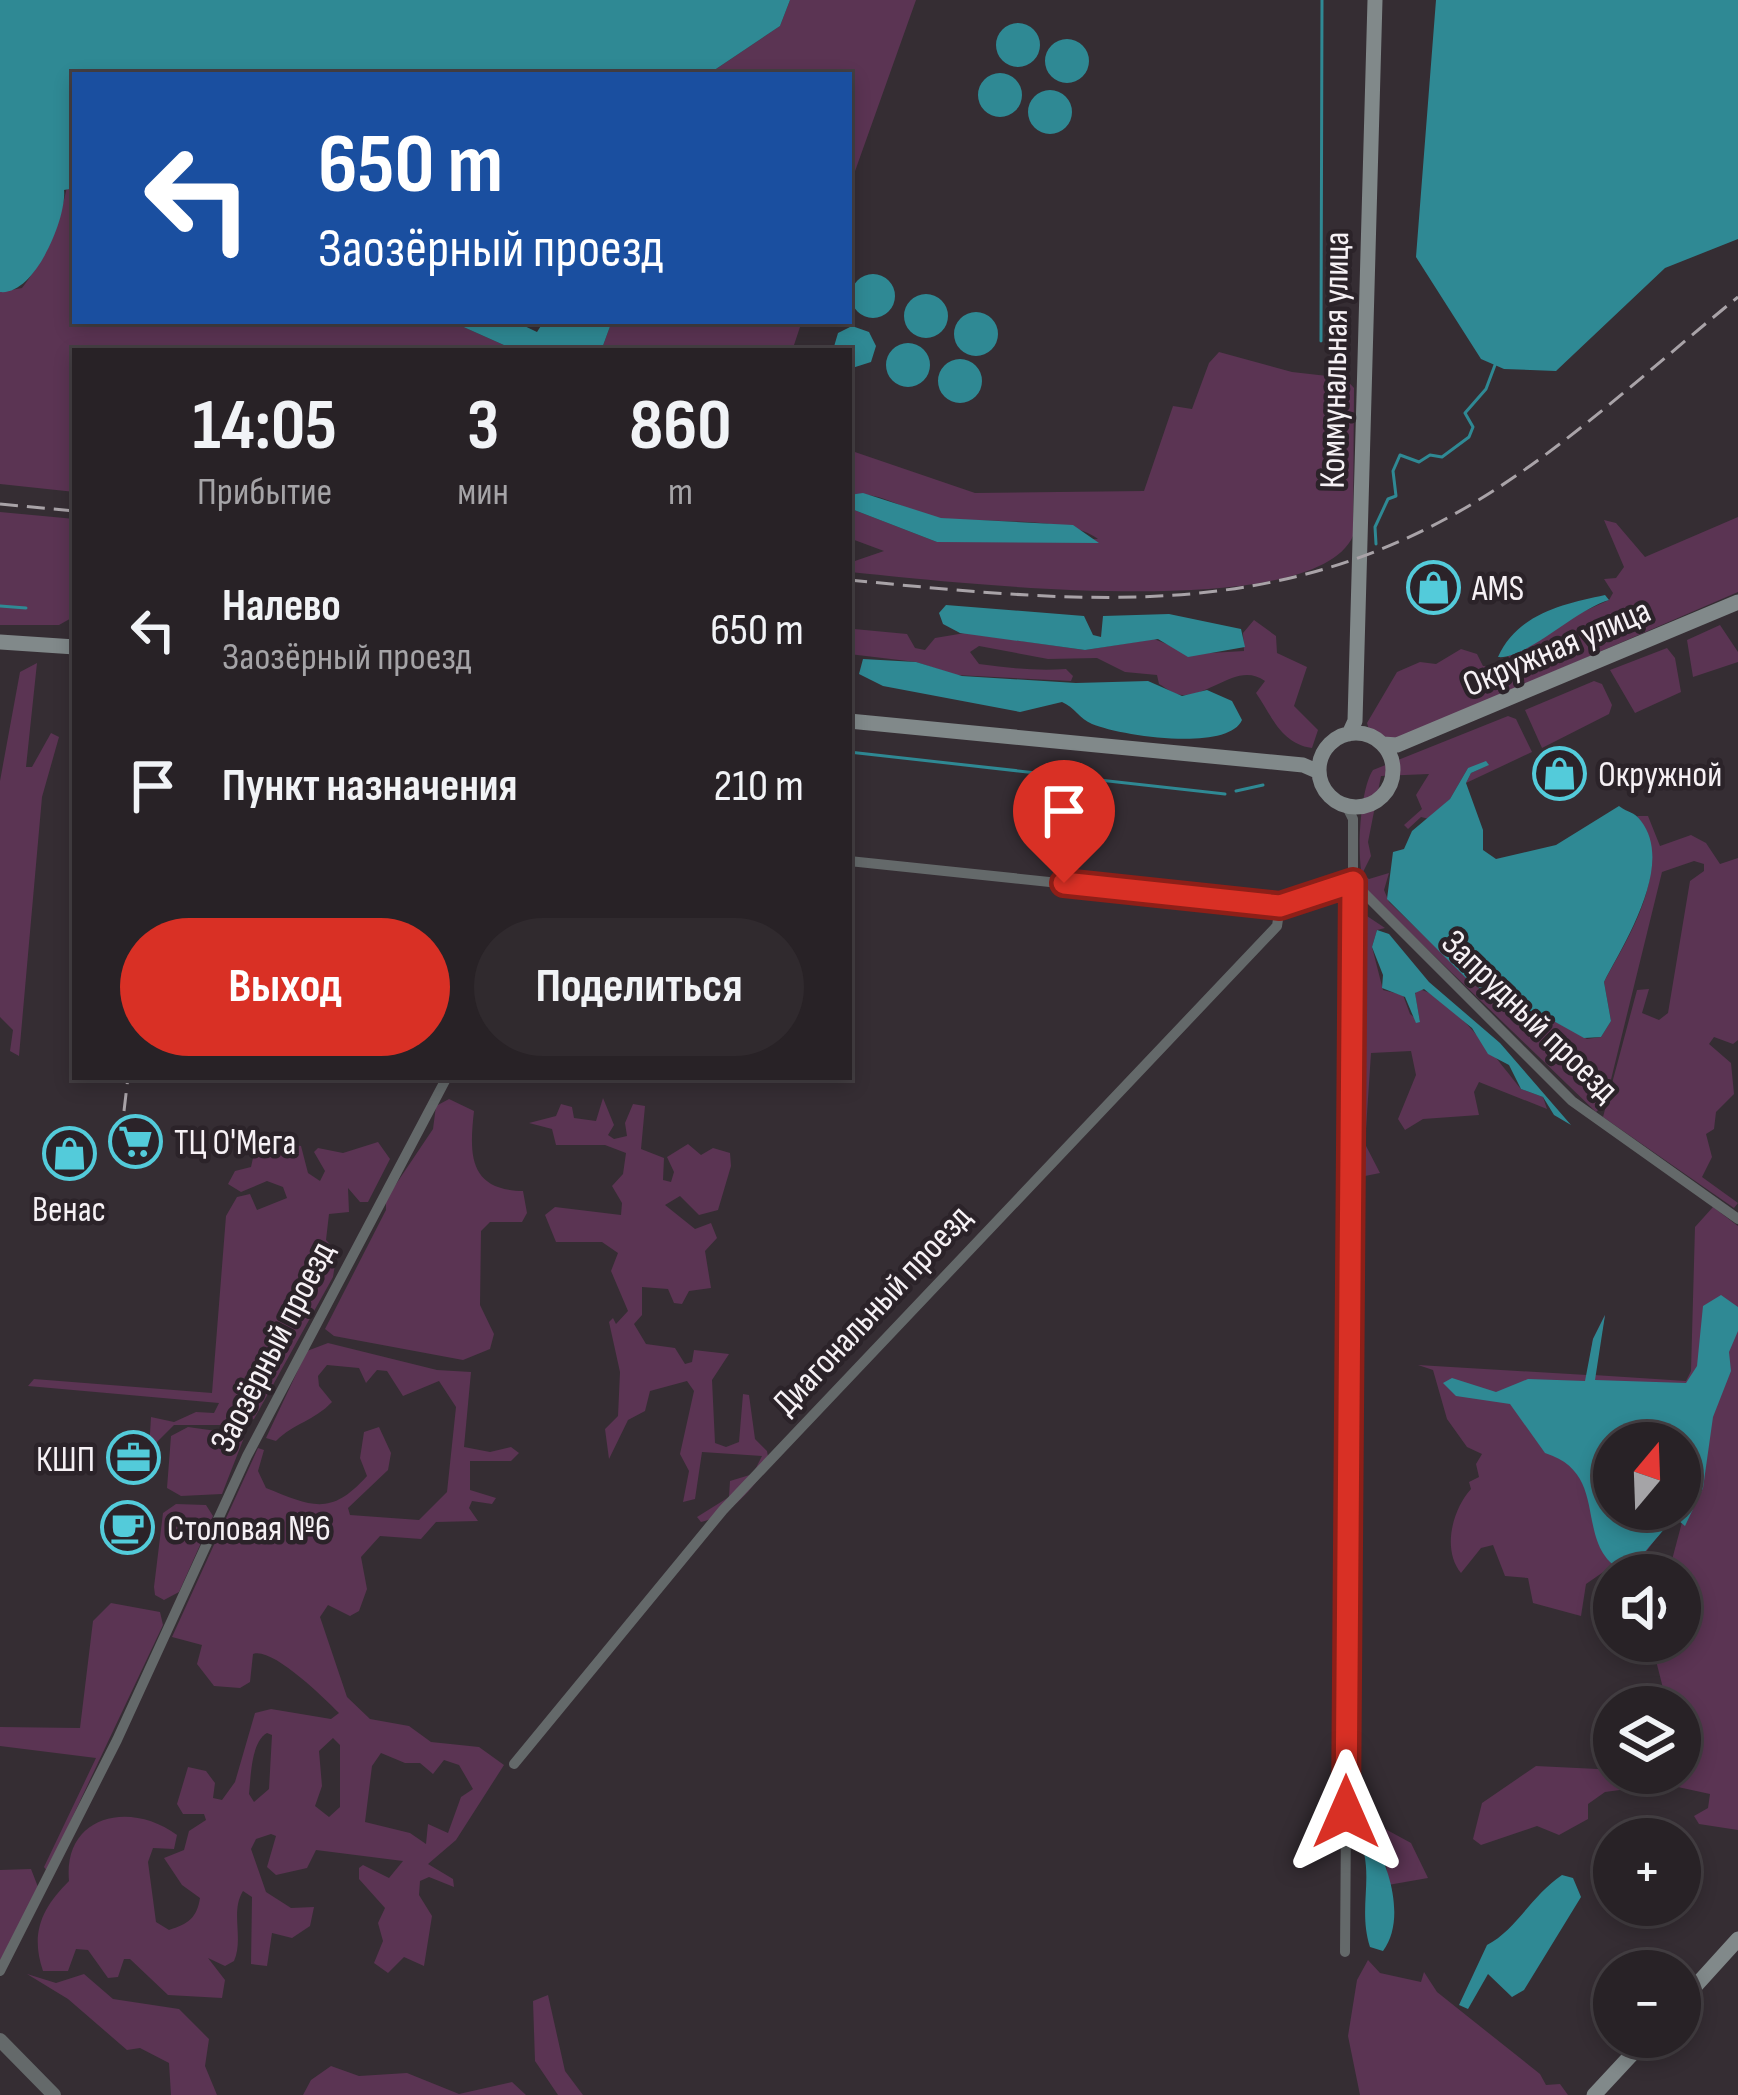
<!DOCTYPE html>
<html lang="ru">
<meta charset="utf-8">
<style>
body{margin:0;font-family:"Sofia Sans Condensed",sans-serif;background:#302a2e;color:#f1f3f6;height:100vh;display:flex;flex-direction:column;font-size:45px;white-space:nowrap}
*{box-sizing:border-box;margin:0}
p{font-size:39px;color:#a5a4a7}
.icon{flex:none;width:66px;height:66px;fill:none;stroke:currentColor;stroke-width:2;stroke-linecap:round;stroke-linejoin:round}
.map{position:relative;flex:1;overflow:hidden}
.panel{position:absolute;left:72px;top:348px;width:780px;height:732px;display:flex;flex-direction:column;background:#282226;border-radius:0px;box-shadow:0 6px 18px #0003,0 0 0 3px #443f43}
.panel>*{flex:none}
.top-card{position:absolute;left:72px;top:72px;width:780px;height:252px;border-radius:0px;box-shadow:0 6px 18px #0003,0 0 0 3px #443f43;background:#1a4fa0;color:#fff;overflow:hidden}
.needle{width:78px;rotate:19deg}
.buttons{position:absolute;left:1593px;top:1422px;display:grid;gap:24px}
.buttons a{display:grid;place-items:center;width:108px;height:108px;border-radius:50%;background:#282226;box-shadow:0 6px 18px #0003,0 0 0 3px #443f43;font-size:60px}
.pin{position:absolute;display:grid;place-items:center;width:102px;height:102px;color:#fff;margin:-123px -51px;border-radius:50% 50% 50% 0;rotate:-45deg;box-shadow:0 0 12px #0007}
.pin .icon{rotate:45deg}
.me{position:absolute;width:132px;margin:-66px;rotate:0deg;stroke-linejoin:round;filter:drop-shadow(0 0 9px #0008)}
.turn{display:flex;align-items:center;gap:42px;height:252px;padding:0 48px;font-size:54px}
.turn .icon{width:156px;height:156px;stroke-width:2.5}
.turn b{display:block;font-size:84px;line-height:102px}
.eta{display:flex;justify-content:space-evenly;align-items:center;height:204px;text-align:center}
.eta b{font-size:72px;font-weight:700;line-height:84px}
.button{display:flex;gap:24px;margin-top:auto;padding:24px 48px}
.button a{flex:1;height:138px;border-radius:72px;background:#d93025;color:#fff;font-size:48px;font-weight:700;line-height:138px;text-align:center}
.button a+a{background:#302a2e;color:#f1f3f6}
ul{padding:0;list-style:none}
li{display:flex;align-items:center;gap:36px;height:156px;padding:0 48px}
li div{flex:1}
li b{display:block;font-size:45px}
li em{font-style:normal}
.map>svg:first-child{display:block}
</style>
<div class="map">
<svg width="1738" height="2095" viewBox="0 0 1738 2095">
<rect width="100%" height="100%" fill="#352d33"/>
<path fill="#5b3453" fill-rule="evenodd" d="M790,0H916L849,188V75H707L780,26Z
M67,187L75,188V321H450L517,351H75V492L0,484V292L22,288C50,251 58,227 67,187Z
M612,321H802L792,351H601Z
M1219,352L1292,372L1345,378L1354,388L1353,536C1313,627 936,580 849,572V563L884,551L849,538V508L937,542L1098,539C1068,515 982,524 940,518C908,514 883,490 849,495V450L975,493L1144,491L1173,406L1192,409L1209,363Z
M0,512L75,519V616L59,625H0Z
M1738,517V592L1400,738L1383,740L1370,734L1367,723L1397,672L1420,662L1436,664L1461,649L1477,654L1483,666H1494L1560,622L1609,600L1613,593L1604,579L1616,578L1624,567L1604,520L1616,523L1645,557Z
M1254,620L1276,636L1277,653L1307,667L1294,706L1318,730L1312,748C1281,743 1273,718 1256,693L1265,681C1239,662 1213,694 1185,695C1174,696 1168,689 1159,684L1157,675L1125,672L1097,658L1048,659L979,646L970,652L979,664C1009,668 1035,671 1066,669L1073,676L1071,681L956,675L916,662L849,654V630L854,629L907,634L915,648L925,650L935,638L965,633L1085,650L1154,639L1192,654L1244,651L1243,633Z
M1720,625L1738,652V662L1693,677L1687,640Z
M1667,648L1675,658L1681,692L1635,713L1610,670Z
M37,663L26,767H32L51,733L59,737L42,797L19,1056L10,1051L13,1030L0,1017V781L20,672Z
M1594,681L1602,684L1612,705L1609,714L1542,748L1525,710Z
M1508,716L1516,719L1532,752L1466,783L1471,773L1488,765L1468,768L1450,799L1429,819L1421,817L1408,829L1404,825L1422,809L1416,795L1429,774L1381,776L1368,842L1371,856L1362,874L1369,879L1389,873L1384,890L1389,902L1492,1001L1524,1020L1544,1015L1587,1039L1601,1037L1611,1021L1604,982C1629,935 1674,869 1637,816H1648L1660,846L1691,835L1706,843L1720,864L1738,858V1040L1733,1044L1714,1037L1709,1044L1731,1063L1734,1094L1716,1112L1714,1129L1706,1134L1712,1157L1702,1177L1738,1203L1734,1208L1603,1117L1637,990L1649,989L1642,1013L1659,1020L1668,1013L1690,881L1704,871V864L1694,861L1662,872L1605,1104L1596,1112L1366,890C1355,869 1359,790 1373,770Z
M1364,914L1385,928L1377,930L1372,947L1383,990L1403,995L1410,1014L1420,1022L1415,994L1418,989C1450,994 1501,1065 1521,1089L1543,1097L1547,1109L1479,1082L1474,1092L1479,1115L1423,1119L1405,1130L1398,1119L1416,1075L1411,1051L1371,1053L1365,1144L1380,1173L1355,1178L1357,922Z
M603,1098L614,1125L608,1135L614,1139L627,1136L625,1123L633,1104L645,1106L641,1149L664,1158L663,1180L671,1182L674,1172L667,1157L688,1144L701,1155L713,1148L730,1153L731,1166L718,1210L699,1215L680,1196L665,1205L695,1229L711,1223L717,1238L705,1251L711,1288L689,1291L682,1304L674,1303L668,1289L642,1287V1315L634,1324L646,1344L675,1348L685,1364L692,1362L694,1350L729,1354L712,1380L715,1443L726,1447L739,1442L743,1394L749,1395L755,1439L767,1451L769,1462C755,1488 730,1516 701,1522L697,1517L729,1497L730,1481L753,1474L762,1456L702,1452L695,1499L683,1502L689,1471L680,1454L694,1391L687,1381L650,1391L645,1411L628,1420L609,1459L605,1429L618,1416L620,1372L609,1322L613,1318L616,1324L628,1311L611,1271L618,1253L602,1242H556L545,1215L555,1207L621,1215L622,1203L612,1186L623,1174L626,1153L605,1145H556L552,1129L529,1123L556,1116L561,1104L572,1107L574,1118L596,1121Z
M449,1099L474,1111C469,1155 469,1190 523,1191L527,1213L522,1222H490L481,1231L480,1305L494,1334L490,1349L463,1360L334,1336L325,1329L386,1210V1199L433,1129L436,1106Z
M265,1141L301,1146L308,1173L320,1181L325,1171L314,1152L318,1148L343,1153L378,1142L390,1159L368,1202H360L348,1188L349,1212L329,1214L326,1240L337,1252L333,1277L254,1419L235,1425H174L149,1450L151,1417L174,1422L196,1412L214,1413L219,1403L28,1386L34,1379L212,1393L226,1216L237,1197L250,1194L257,1210L287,1198L283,1187L267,1181L241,1192L228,1184L235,1171L251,1167L255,1149Z
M1713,1207L1738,1226V1830L1699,1824L1694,1816L1708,1808L1710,1794L1664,1784L1605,1792L1588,1804V1819L1559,1835L1537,1826L1481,1845L1473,1839L1482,1803L1536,1766L1680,1773V1707H1661L1664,1692L1652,1645L1680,1641V1575H1668L1690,1492L1680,1504V1443H1614V1509H1678L1634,1568L1626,1572L1612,1566L1586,1584L1581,1616L1533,1603L1528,1578L1505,1576L1493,1545L1481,1548L1461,1573C1442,1550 1452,1510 1471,1489L1469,1482L1479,1477L1476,1464L1482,1454L1467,1447L1447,1419L1433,1370L1418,1365L1587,1375L1593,1339L1605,1315L1594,1375L1686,1381L1691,1371L1695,1227Z
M328,1343L437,1370L471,1372L464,1447L490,1452L511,1447L519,1453L511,1461H470V1490L496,1498L492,1504L472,1501L469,1508L478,1521L436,1522L421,1539L380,1536L361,1557L367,1589L359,1611L350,1616L328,1605L320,1617L347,1697L370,1719L409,1726L431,1742L479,1747L504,1765L456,1840L428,1864L453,1879L454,1887L429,1877L420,1881L419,1895L432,1916L424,1966L404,1957L388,1973L374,1963L383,1941L378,1923L385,1908L359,1879V1868L363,1865L389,1878L403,1861L316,1850L307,1868L276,1875L267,1867L276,1836L271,1834L256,1839L251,1849L266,1892L291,1908L314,1907L310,1926L292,1938L272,1933L267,1966L251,1964L252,1897L243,1891C230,1912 244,1938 234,1961L225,1966L208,1958L225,1980L222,1998L168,1995L130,1959H124L118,1977L108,1978L88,1950L76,1949L68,1971H43C30,1933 42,1908 69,1881C63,1815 130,1800 177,1835L174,1849L153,1848L148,1862L156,1922L169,1930C188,1924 197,1918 200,1898L182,1885L164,1858L184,1850L189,1831L206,1820L204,1814H183L177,1804L188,1767L206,1771L215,1783L213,1798L222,1800L235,1782L255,1713L271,1709L331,1719L339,1713C322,1696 272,1647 253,1654L250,1682L240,1688L214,1686L197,1664L202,1645L172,1637L258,1448L264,1450L258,1471L266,1488C313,1507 331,1516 367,1476L360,1458L364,1432L379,1427L391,1453L388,1470L348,1508L350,1515L419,1520L447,1492L456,1407L439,1381L403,1396L387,1371L377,1370L366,1383L359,1368L327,1365L318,1376L319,1386L332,1402C314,1421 294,1423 276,1441L266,1438L307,1351ZM267,1733L272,1735L269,1789L254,1802L249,1794C251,1776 251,1742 267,1733ZM333,1738L340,1745V1807L329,1817L315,1806L322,1786L319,1751ZM381,1753L405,1763H420L433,1774L444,1760L459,1765L473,1789L461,1797L448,1833L428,1824L426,1844L410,1833L365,1822L372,1766Z
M188,1427L245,1435L222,1494L181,1496L167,1488L171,1436Z
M176,1504L206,1505L213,1516L179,1592L164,1600L155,1595L154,1587L163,1513Z
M111,1603L160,1612L163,1625L47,1871L44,1867L96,1758L0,1746V1727L80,1728L93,1621Z
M1378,1825L1411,1843L1428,1878L1388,1885L1386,1863L1374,1843Z
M31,1869L38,1887L0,1962V1870Z
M1368,1960L1380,1973L1421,1982L1424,1972L1437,1992L1540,2074L1546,2085L1560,2084L1568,2095H1360L1348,2036L1357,1980Z
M27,1974L56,1983L84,1974L113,1999L179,2009L209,2039L205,2066L217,2095H171L169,2063L140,2048L127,2050L68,1999Z
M548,1995L565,2071L583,2095H558L535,2061L533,2001Z
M331,2066L359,2076L407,2073L459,2094L512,2082L526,2095H303L311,2080Z"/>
<path fill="#2f8994" d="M0,0H790L780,26L707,75H75V188L64,190C67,217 35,296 0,292Z
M1436,0H1738V239L1665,268L1556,371L1504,369L1481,359L1416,257Z
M996 45a22 22 0 1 1 44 0a22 22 0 1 1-44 0Z
M1045 61a22 22 0 1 1 44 0a22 22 0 1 1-44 0Z
M978 95a22 22 0 1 1 44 0a22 22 0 1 1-44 0Z
M1028 112a22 22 0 1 1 44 0a22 22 0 1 1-44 0Z
M851 296a22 22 0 1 1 44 0a22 22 0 1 1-44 0Z
M904 316a22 22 0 1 1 44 0a22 22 0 1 1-44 0Z
M954 334a22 22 0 1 1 44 0a22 22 0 1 1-44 0Z
M450,321H514L537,332L544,321H612L601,351L550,346L517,351Z
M852,326L869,332L876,346L871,362L849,369V351L833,350L838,333Z
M886 365a22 22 0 1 1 44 0a22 22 0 1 1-44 0Z
M938 381a22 22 0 1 1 44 0a22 22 0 1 1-44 0Z
M863,493L941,518L1073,525L1099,543L937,542L849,508V495Z
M1605,595L1609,600C1576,609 1526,660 1498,657C1518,613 1564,604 1605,595Z
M946,605L1084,616L1093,635L1101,637L1103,616L1169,614L1241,629L1245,647L1188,657L1158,639L1085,650L960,633L943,624L939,613Z
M863,659L916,662L962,676L1076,683L1148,681L1182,696L1207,690L1232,701L1242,720C1228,752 1121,736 1092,724C1080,719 1074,707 1062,702L1020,712L883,686L859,674Z
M1486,761L1489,765L1471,773L1466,783L1483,830V850L1496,859L1556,845L1619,806C1628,813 1634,811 1641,821C1675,865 1624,943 1604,982L1611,1021L1601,1037L1584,1038L1541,1014L1524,1020L1467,979L1387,899L1393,852L1404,849L1412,831L1450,799L1468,768Z
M1377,930L1389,934L1429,982L1500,1043L1571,1125L1554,1115L1543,1097L1521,1089L1509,1065L1488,1054L1472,1028L1424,989L1415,993L1420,1022L1416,1023L1405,997L1382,988L1383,975L1372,947Z
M1721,1295L1738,1307V1331L1729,1352L1731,1371L1713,1417L1703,1488L1685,1526L1679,1521L1690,1492L1680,1504V1443H1614V1509H1678C1665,1533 1646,1546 1634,1568L1622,1571C1572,1543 1612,1474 1545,1453L1510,1404L1456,1396L1443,1383L1452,1378L1496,1392L1528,1379L1585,1381L1593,1339L1605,1315L1595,1380L1686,1383L1697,1366L1703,1306Z
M1374,1843C1391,1870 1405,1922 1383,1951L1370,1947C1359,1912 1371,1885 1364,1853Z
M1562,1875L1573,1878L1581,1897L1524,1990L1512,1997L1488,1974L1468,2009L1459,2005L1487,1945C1516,1930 1532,1895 1562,1875Z"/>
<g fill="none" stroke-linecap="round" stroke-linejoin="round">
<path stroke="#2f8994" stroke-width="3" d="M1321,341L1322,0
M1376,544L1375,527L1388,499L1396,496L1393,471L1400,455L1419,462L1430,455L1442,457L1469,437L1473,427L1465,413L1486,389L1495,365
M0,606L26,608
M849,752L1225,794
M1236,791L1263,785"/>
<path stroke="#64696a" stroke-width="10" d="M849,861L1280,906L1353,882
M1354,883L1572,1101L1738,1219
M514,1764L723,1510L1277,926L1280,906
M1345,1952L1353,882V819L1346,805
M0,1971L117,1740L247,1456L447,1077"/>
<path stroke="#64696a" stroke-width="14" d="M0,2040L54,2095"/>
<path stroke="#81898a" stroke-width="15" d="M0,642L75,647
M849,721L1303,765L1319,772
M1319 770a37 37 0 1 1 74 0a37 37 0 1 1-74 0Z
M1349,734L1355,721L1375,0
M1383,744L1397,745L1738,602
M1680,2003L1738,1939
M1594,2095L1648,2037"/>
<path stroke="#a9a3a8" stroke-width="3" stroke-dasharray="18 9" stroke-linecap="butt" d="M0,504L75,511
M849,580C1099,604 1298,627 1517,475C1594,422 1665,356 1738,297
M124,1111L128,1077"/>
</g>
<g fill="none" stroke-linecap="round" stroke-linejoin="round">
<defs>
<path id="route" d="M1064,883L1280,906L1353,882L1346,1812"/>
</defs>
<use href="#route" stroke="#8d1f18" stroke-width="30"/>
<use href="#route" stroke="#d93025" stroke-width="21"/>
</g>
<defs>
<symbol id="shop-ring" viewBox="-11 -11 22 22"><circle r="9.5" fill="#2b2329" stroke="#53cbda" stroke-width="1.5"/><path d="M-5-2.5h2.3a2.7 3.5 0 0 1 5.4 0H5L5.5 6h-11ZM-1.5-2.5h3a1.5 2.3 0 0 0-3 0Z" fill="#53cbda"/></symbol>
<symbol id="supermarket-ring" viewBox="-11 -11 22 22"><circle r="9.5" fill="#2b2329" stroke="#53cbda" stroke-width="1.5"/><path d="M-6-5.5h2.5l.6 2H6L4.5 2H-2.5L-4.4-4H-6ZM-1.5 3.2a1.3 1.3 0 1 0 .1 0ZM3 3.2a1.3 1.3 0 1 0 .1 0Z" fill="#53cbda"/></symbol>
<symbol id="office-ring" viewBox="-11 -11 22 22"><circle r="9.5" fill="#2b2329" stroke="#53cbda" stroke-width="1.5"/><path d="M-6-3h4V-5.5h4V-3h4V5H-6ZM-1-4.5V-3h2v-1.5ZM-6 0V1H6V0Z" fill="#53cbda"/></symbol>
<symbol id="cafe-ring" viewBox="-11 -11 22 22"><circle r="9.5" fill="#2b2329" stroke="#53cbda" stroke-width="1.5"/><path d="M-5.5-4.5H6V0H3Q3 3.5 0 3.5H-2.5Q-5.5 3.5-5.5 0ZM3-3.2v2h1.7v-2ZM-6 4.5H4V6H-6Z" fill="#53cbda"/></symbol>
</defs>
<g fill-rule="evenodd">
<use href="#shop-ring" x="1404" y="558" width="59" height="59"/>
<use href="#shop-ring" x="1530" y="744" width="59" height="59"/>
<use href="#supermarket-ring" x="106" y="1112" width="59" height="59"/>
<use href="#shop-ring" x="40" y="1124" width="59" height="59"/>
<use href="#office-ring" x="104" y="1428" width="59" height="59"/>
<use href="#cafe-ring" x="98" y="1498" width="59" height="59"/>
</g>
<g text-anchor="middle" stroke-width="9" stroke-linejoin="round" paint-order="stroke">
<g font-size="36" fill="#f6f1f5" stroke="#2b2329">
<text transform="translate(1333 360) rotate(-89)" y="13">Коммунальная улица</text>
<text transform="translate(1556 646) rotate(-23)" y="13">Окружная улица</text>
<text transform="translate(1531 1015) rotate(44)" y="13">Запрудный проезд</text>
<text transform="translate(871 1309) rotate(-47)" y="13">Диагональный проезд</text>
<text transform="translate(271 1346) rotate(-63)" y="13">Заозёрный проезд</text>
</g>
<g font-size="36" fill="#f6f1f5" stroke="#2b2329" text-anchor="start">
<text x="1472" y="600">AMS</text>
<text x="1598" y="786">Окружной</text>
<text x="174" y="1154">ТЦ О'Мега</text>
<text x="69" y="1221" text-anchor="middle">Венас</text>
<text x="95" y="1471" text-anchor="end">КШП</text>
<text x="167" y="1540">Столовая №6</text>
</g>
</g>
</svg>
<div class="buttons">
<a><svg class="needle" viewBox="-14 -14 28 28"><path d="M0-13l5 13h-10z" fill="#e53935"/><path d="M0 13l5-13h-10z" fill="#a5a4a7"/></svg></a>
<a><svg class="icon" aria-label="sound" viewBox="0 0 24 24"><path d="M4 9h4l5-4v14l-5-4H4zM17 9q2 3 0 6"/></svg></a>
<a><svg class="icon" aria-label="layers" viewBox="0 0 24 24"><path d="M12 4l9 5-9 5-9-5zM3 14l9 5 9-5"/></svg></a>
<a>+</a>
<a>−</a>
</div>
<div class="pin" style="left:1064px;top:883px;background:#d93025"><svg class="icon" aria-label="arrive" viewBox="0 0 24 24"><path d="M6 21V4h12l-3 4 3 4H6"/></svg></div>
<svg class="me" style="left:1346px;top:1812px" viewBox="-20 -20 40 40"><path d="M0-17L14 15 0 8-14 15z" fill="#d93025" stroke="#fff" stroke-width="4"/></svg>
<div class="top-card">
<div class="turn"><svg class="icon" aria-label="left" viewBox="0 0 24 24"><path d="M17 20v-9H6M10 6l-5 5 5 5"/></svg><div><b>650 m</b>Заозёрный проезд</div></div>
</div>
<section class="panel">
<div class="eta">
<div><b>14:05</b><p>Прибытие</p></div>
<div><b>3</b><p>мин</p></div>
<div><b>860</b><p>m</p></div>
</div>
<ul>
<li><svg class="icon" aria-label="left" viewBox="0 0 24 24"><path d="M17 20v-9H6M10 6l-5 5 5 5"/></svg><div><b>Налево</b><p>Заозёрный проезд</p></div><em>650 m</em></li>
<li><svg class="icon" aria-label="arrive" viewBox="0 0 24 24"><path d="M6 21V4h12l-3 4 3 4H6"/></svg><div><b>Пункт назначения</b></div><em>210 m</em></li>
</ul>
<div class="button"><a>Выход</a><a>Поделиться</a></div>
</section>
</div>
